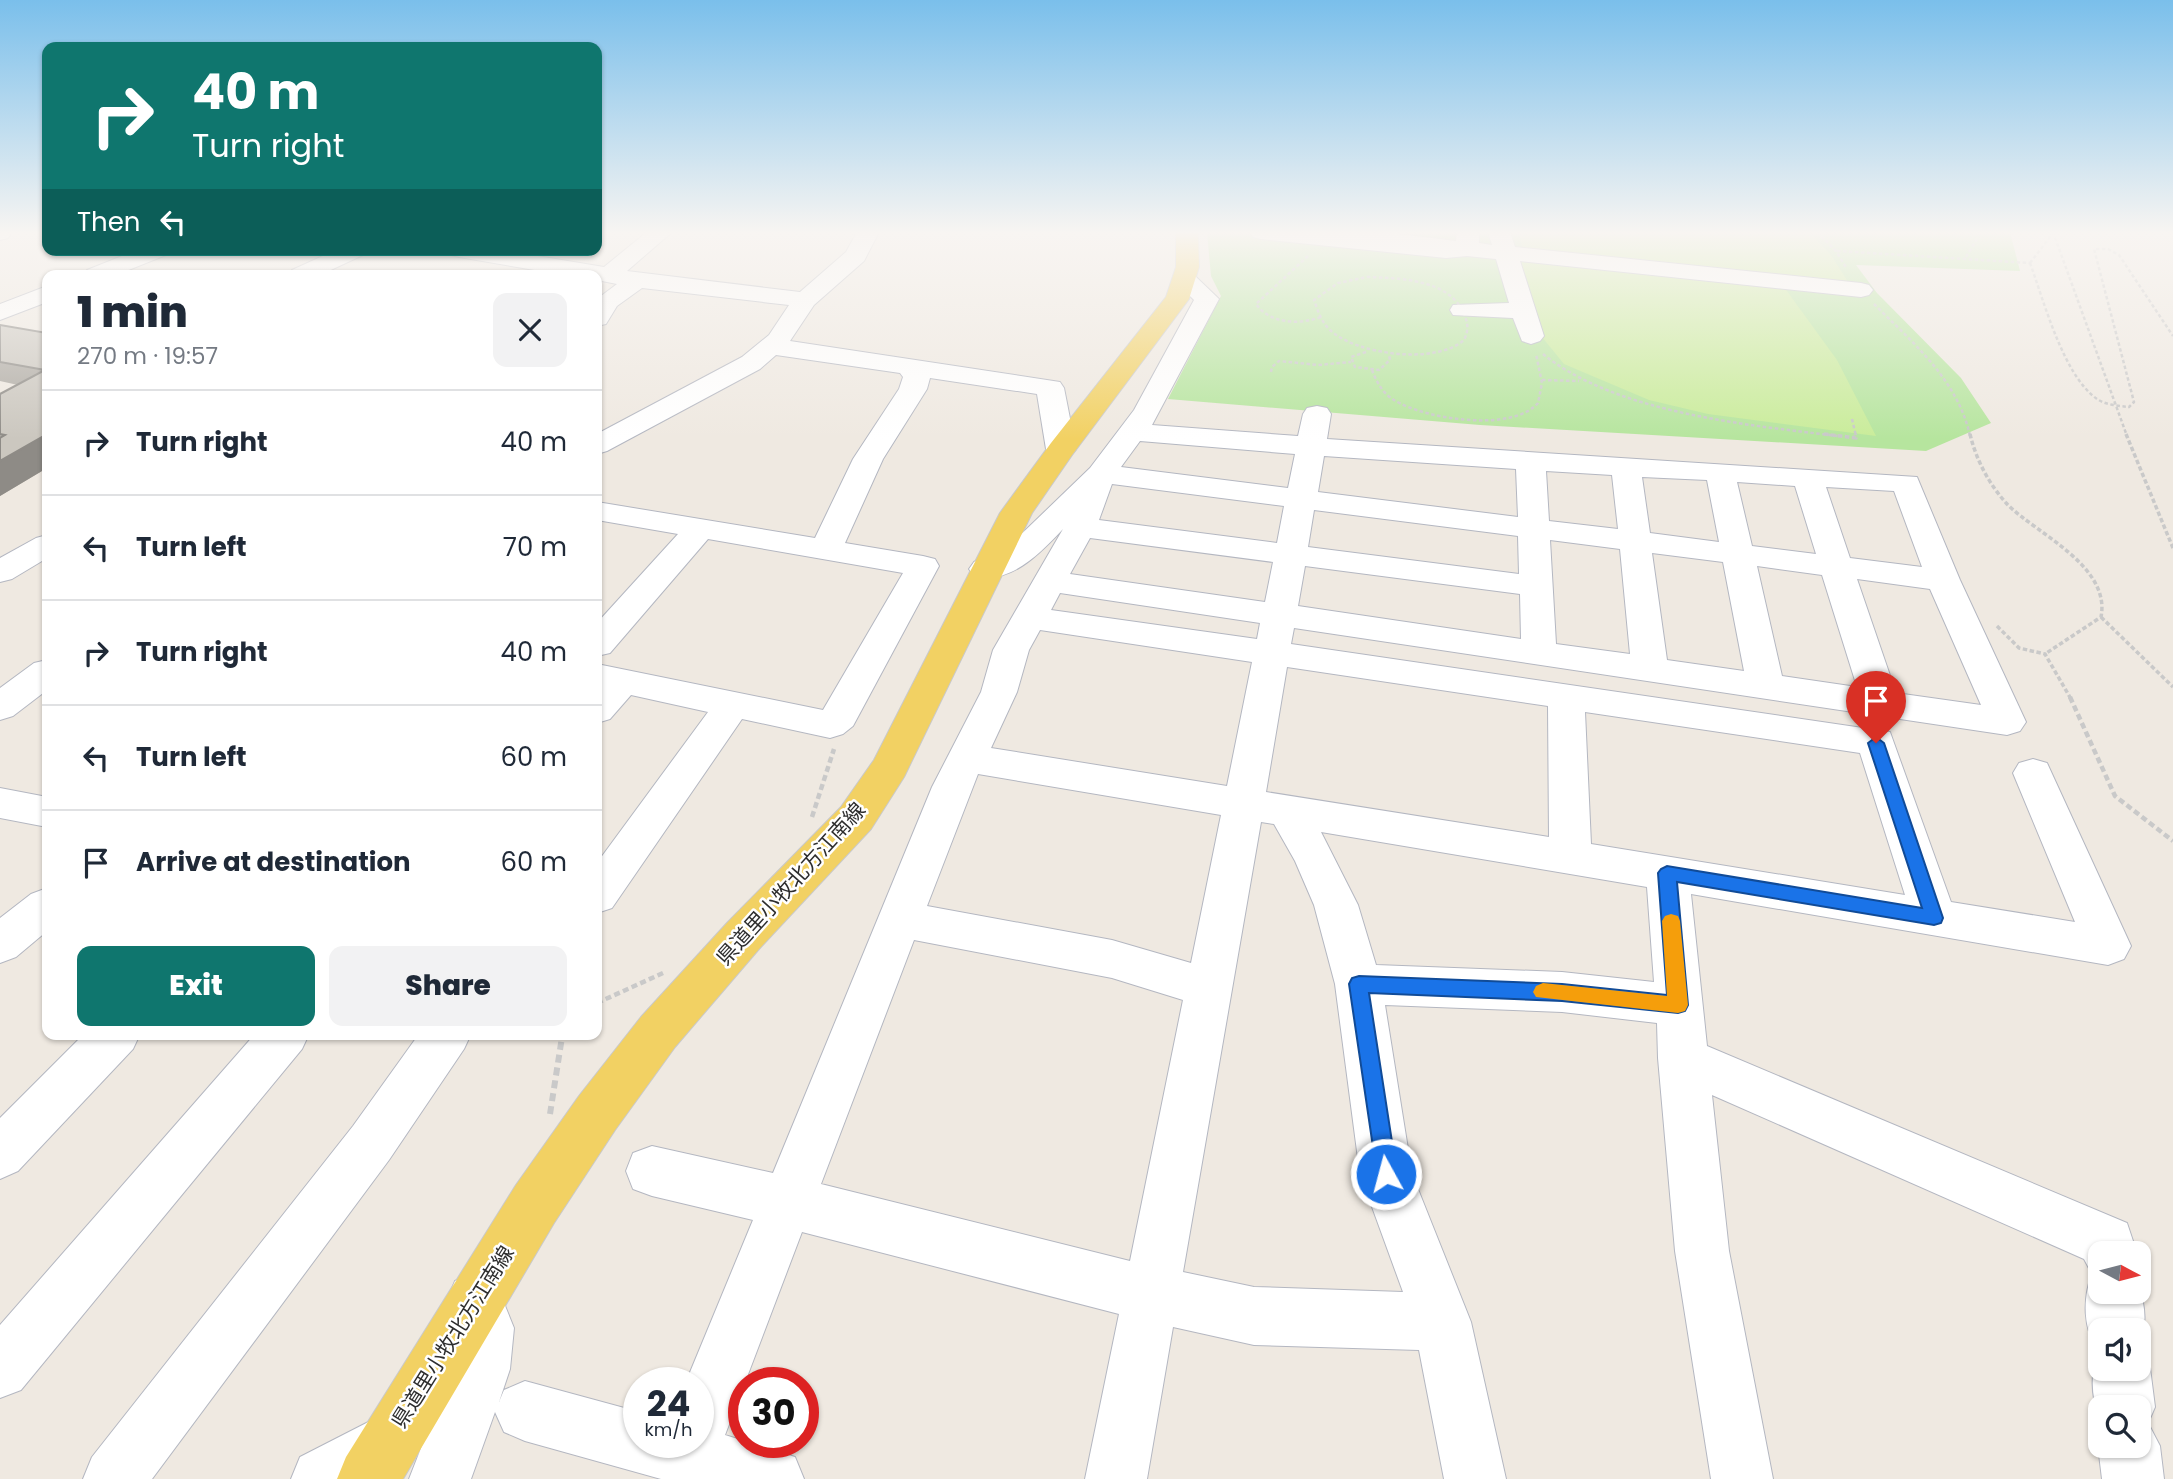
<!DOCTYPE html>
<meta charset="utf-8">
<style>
body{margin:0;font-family:Poppins,"Noto Sans JP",sans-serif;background:#f2f2f3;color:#1f2937;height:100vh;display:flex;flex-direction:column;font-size:26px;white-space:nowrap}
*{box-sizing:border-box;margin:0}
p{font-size:23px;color:#747a83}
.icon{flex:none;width:38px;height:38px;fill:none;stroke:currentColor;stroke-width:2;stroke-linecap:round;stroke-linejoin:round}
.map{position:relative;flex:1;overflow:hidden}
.drawer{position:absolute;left:42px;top:270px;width:560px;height:770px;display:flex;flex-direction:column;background:#fff;border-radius:14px;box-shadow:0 2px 5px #0004}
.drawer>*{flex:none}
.guide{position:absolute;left:42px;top:42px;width:560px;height:214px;border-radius:14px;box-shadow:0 2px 5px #0004;background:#0f766e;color:#fff;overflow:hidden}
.needle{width:46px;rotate:97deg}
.fabs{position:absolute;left:2088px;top:1241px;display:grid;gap:14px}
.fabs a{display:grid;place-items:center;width:63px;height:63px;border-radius:14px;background:#fff;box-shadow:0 2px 5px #0004;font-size:35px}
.speed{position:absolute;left:623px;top:1367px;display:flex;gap:14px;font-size:35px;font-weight:700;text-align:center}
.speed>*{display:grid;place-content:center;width:91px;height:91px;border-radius:50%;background:#fff;box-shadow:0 2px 5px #0004;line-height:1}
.speed small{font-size:18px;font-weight:400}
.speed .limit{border:10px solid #d22;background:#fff;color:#111}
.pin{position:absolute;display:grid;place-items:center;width:60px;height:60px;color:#fff;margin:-72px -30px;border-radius:50% 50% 50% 0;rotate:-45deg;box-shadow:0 0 7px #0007}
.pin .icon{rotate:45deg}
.me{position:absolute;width:77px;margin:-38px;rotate:353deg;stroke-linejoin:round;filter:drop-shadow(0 0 5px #0008)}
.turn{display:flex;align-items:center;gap:24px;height:147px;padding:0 35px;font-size:32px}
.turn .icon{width:91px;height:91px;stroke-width:2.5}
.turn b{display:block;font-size:49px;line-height:60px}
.then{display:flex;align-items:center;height:66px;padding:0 35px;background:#0003;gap:14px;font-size:26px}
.round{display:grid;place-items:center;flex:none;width:74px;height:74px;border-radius:14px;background:#f2f2f3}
.summary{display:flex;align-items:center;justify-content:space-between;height:119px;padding:0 35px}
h1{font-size:42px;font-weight:800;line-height:52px}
.action{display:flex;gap:14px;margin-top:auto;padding:14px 35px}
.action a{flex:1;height:80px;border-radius:14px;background:#0f766e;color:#fff;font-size:28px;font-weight:800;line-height:80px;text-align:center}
.action a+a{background:#f2f2f3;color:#1f2937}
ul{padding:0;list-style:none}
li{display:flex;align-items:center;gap:21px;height:105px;padding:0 35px;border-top:2px solid #e0e1e3}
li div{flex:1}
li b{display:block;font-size:26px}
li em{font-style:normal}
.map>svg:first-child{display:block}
</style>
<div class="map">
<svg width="2173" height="1479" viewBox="0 0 2173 1479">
<rect width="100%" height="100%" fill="#efe9e1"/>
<path fill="#b6e59e" d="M1207,232H2010L2020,271L1856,265L1877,293L1961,378L1991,423L1926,451L1480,425L1168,399L1221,296L1211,276Z"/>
<path fill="#c9ec9a" d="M1518,232H1809L1831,255L1850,285L1524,252Z
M1518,258L1784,287L1837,360L1876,436L1708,414L1649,400L1564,364L1542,337Z"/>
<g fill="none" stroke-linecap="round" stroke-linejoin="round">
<defs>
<path id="minor" d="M0,232H12L8,238L0,240Z
M647,232H672L627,271L800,292L846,252L857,232H879L864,261L814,305L790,341L1060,382L1064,388L1076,449L1071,455L1061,458L1051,455L1046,449L1037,394L930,378L927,389L883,459L845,543L923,556L935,559L939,566L853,726L843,734L830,738L742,719L612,908L597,913V863L708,712L631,695L610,719L597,723V664L823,710L903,573L708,539L610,653L597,656V623L678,534L597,520V502L815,538L853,459L899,389L903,377L900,373L776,355L760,369L607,451L597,454V434L742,357L769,335L789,305L642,288L617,306L606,324L597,326V299L617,284L597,280V275H564L459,257L451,255L448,250H501L604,267Z
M1250,232H1382L1456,241L1457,232H1479V243L1492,245L1488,232H1510L1515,247L1861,283L1869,285L1873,290L1869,295L1861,297L1520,261L1544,336L1540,341L1531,344L1522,341L1513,318L1453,315L1450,310L1453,305L1509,303L1496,259L1467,256L1446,258L1261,239L1253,237Z
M137,250H169L166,255L116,275H83L87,270Z
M336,250H366L363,255L320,275H288L292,270Z
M1186,273L1194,275L1219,299L1152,425L1298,436L1303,414L1307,408L1317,406L1327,408L1331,414L1327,439L1917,477L1960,580L2026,722L2020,731L2007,735L1294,628L1291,644L1890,732L1951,902L2075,922L2013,773L2019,763L2033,759L2047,763L2131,946L2124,959L2108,965L1691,894L1707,1046L2127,1223L2137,1253H2100V1292H2138V1286C2146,1305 2147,1327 2139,1346L2150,1368L2155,1407L2148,1423L2160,1446L2164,1479H2102L2098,1446L2100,1442V1446H2138V1407H2100V1419C2091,1397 2090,1373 2099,1351C2082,1330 2083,1297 2092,1274L2084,1259L1712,1095L1729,1251L1773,1479H1711L1675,1251L1658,1058L1657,1023L1562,1012L1385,1005L1412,1174L1471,1322L1506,1479H1444L1419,1350L1254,1345L1173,1327L1147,1479H1085L1119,1314L802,1232L725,1435L795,1457L804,1479H661L525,1441L504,1432L495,1412L471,1479H409L452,1369L456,1328L447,1301L455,1281L475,1273L495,1281L514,1328L510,1369L499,1402L504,1390L525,1381L639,1412V1442H698V1382H686L753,1220L652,1196L633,1189L626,1171L633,1153L652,1146L773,1173L932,787L981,692L993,650L1063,529C1040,553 1011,585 974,576L969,569L974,562L1006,549L1090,468L1134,410L1194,300L1174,280L1178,275ZM1140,441L1295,454L1288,488L1121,467ZM1324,456L1516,469L1518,517L1318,492ZM1546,471L1612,475L1618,529L1549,521ZM1642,477L1707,480L1719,542L1650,533ZM1737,482L1795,486L1816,554L1752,546ZM1112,484L1284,506L1277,543L1099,520ZM1826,487L1894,491L1922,567L1850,558ZM1314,510L1518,536L1519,574L1308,547ZM1090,538L1273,562L1265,602L1070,574ZM1550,540L1620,549L1630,654L1556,644ZM1652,553L1723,562L1744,671L1667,660ZM1305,566L1520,594L1521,639L1298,606ZM1757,566L1822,575L1857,687L1782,676ZM1857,579L1930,589L1981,705L1896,693ZM1060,593L1260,623L1257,639L1051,610ZM1040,630L1252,662L1227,786L991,748L1017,692L1029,650ZM1287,667L1548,706L1549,837L1266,792ZM1585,712L1860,753L1905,895L1591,844ZM978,774L1221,815L1191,963L1112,940L927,906ZM1261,822L1274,824L1295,861L1314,905L1335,984L1360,1174L1403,1292L1254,1287L1183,1272ZM1321,832L1647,887L1654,982L1562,972L1376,965L1358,905ZM914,940L1112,978L1183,1000L1130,1261L821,1184ZM2100,1330H2138V1368H2100Z
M47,286V302L0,320V304Z
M47,535V558L12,579L0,582V558L36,538Z
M47,660V690L13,716L0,720V688L34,663Z
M0,788L47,797V827L0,818Z
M47,888V931L16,957L0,963V918L31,894Z
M84,1034H140L133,1049L18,1171L0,1179V1118Z
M255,1034H309L302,1049L21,1390L0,1398V1325Z
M419,1034H471L464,1049L389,1160L152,1479H83L92,1457L353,1126Z
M386,1413L408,1422L417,1444L408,1466L384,1479H291L300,1457Z"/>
<path id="major" d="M1176,232H1198L1199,267L1189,299L1072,455L1032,513L904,777L871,829L759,949L675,1047L615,1130L554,1223L403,1479H337L346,1457L516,1185L579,1096L641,1017L727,923L841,807L874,760L1000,513L1051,443L1166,297L1176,267Z"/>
</defs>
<use href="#minor" stroke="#b4b7c1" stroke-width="2"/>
<use href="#major" stroke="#c9c9c9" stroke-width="2"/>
<path stroke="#c9c9c9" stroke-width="2.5" stroke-dasharray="3.5 2.5" stroke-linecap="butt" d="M1817,232L1836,251L1847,269
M2053,232L2127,436
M1837,251L2030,263
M1308,256L1256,304C1270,324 1299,325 1321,317
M1966,257L1981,232
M2030,263C2044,301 2063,375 2097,399C2106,405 2119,406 2129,407L2134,402L2094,249H2108L2119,255L2173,336
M2030,263L2053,233
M1367,277C1398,278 1450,279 1464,314C1468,323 1469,330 1464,340C1436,365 1355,355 1329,329C1321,321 1318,311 1314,300L1338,283Z
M1874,304C1913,343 1958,380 1970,436
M1366,352L1351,357L1355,367L1379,370L1390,360L1389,355
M1543,354C1616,413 1747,425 1838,436
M1372,370C1376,381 1383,394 1394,400C1424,419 1512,433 1538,403L1542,383L1536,354
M1271,372L1272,367L1279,361L1318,365L1351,362
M1542,380L1579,381
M1852,419L1856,436"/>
<path stroke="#c9c9c9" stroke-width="3.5" stroke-dasharray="4.5 2.5" stroke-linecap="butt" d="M1824,434L1856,438L1855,434
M1970,434C1976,460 1990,486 2008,505C2037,534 2111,566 2101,617L2045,654
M2126,434L2173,548
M2101,617L2173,687
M1997,626L2019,648L2045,654L2071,699"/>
<path stroke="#c9c9c9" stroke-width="4.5" stroke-dasharray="6 3.5" stroke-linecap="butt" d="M2070,697L2115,796L2173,841
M812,817L834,749
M597,1003L663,973
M562,1039L563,1034"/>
<path stroke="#c9c9c9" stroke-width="6" stroke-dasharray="8 5" stroke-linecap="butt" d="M550,1114L562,1037"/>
<use href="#minor" fill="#fff" fill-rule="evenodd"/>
<use href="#major" fill="#f2d163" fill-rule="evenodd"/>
</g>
<path fill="#afaba4" d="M0,325L47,333V468L0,496V394L18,385L0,381Z"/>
<path fill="#8e8b86" d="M47,434V468L0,496V461Z"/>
<path fill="#cbc7bf" stroke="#8e8b86" stroke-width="2" d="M0,325L47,333V434L0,461V438L5,435L0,434V394L45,370L0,362Z"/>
<linearGradient id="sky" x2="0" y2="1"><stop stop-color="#7abfeb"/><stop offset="0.53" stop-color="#f8f5f2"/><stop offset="1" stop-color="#f8f5f2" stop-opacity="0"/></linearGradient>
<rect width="2173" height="439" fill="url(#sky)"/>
<path fill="#1a73e8" stroke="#114b97" stroke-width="2" d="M1876,737L1884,743L1943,918L1941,923L1934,925L1677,882L1688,1005L1685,1011L1678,1013L1562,1001L1369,993L1397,1174L1394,1181L1386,1184L1378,1181L1349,984L1352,978L1359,976L1562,984L1667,995L1658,873L1661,869L1667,866L1922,908L1868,743Z"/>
<path fill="#f59e0b" d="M1671,914L1678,916L1680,921L1688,1005L1685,1011L1678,1013L1536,997L1533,992L1536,986L1543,983L1667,996L1662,921L1665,916Z"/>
<g text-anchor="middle" stroke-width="5" stroke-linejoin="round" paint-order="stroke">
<g font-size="21" fill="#2e2e2e" stroke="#fff">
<text transform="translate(791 884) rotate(-48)" y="7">県道里小牧北方江南線</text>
<text transform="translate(453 1337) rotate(-58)" y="7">県道里小牧北方江南線</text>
</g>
</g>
</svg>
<div class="fabs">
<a><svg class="needle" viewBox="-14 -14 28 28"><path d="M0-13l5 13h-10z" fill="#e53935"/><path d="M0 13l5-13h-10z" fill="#747a83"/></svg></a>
<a><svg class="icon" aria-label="sound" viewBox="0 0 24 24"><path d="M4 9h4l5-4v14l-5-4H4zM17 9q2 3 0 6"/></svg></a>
<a><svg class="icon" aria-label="search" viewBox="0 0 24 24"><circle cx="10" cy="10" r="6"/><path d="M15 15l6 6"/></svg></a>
</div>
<div class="speed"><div>24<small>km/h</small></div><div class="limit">30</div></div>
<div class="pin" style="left:1876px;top:743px;background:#d93025"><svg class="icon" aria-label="arrive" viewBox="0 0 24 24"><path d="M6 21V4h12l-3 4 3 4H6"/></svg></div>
<svg class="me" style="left:1386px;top:1174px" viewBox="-20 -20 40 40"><circle r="17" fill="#1a73e8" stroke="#fff" stroke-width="3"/><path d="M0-11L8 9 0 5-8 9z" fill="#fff"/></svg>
<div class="guide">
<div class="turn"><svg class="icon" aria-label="right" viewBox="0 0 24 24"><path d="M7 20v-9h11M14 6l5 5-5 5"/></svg><div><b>40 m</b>Turn right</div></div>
<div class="then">Then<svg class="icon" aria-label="left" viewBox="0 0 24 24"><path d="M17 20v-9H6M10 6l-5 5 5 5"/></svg></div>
</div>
<section class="drawer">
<div class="summary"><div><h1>1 min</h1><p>270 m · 19:57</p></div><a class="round"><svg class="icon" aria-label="close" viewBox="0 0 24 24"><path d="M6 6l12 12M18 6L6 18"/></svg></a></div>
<ul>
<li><svg class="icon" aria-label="right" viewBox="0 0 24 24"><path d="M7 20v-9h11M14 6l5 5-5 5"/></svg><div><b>Turn right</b></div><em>40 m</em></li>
<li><svg class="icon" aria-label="left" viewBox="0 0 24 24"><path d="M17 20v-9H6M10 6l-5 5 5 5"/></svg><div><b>Turn left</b></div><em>70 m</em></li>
<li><svg class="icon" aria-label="right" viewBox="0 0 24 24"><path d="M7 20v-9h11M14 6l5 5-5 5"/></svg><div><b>Turn right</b></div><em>40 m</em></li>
<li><svg class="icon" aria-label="left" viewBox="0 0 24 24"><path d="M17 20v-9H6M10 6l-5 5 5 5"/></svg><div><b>Turn left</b></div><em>60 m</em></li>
<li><svg class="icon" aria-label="arrive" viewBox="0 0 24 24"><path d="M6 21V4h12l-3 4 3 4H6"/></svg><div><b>Arrive at destination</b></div><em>60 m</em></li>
</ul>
<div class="action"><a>Exit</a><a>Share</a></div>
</section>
</div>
